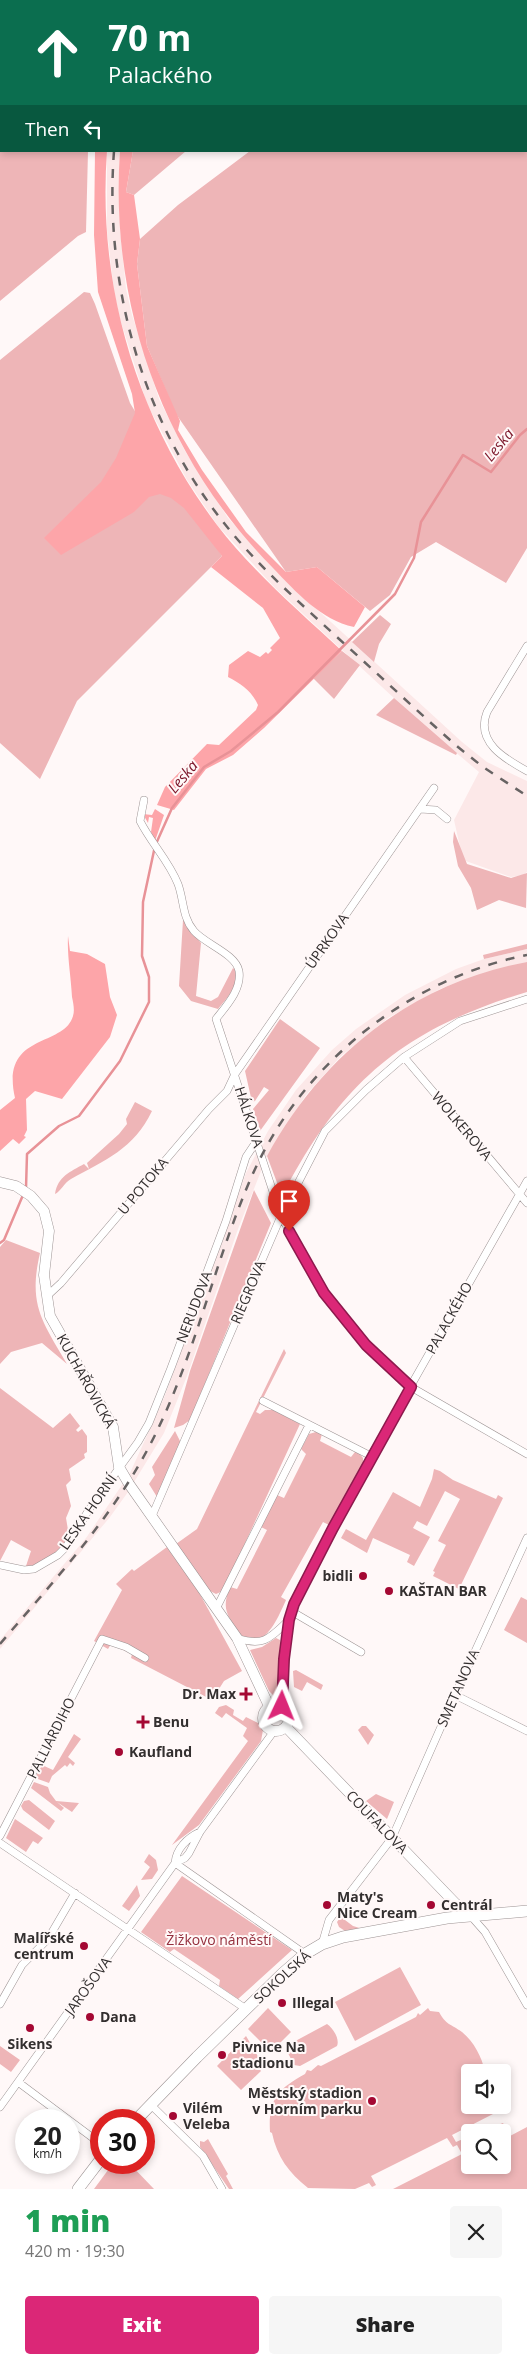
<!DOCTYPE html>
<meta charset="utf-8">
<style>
body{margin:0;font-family:"Open Sans",sans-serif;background:#f6f6f6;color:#222;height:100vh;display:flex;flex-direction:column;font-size:19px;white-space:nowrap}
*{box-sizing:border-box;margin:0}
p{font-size:16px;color:#767676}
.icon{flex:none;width:28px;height:28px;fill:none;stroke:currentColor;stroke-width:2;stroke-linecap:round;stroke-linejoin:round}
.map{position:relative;height:2189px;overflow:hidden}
.panel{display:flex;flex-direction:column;background:#fff;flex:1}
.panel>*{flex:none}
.banner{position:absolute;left:0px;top:0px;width:528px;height:152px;box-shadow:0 2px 8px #0003;background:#0b6e4f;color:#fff;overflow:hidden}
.controls{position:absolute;left:461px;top:2064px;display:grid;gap:10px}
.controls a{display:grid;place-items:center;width:50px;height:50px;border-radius:5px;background:#fff;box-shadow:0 2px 8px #0003;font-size:25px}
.speed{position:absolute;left:15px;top:2109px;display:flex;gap:10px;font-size:25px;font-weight:700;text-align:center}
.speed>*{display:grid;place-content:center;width:65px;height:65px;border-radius:50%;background:#fff;box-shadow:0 2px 8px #0003;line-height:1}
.speed small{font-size:12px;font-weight:400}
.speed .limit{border:8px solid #d22;background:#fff;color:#111}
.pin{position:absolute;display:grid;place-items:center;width:42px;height:42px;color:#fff;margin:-51px -21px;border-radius:50% 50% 50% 0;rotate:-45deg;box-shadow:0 0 5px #0007}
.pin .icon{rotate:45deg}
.me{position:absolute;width:55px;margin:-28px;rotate:2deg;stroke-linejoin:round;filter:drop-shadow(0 0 4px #0008)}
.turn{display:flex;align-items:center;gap:18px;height:105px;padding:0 25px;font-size:22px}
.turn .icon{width:65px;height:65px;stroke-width:2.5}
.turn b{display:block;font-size:35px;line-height:42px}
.then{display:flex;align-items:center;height:48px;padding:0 25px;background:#0003;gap:10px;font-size:19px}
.round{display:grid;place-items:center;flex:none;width:52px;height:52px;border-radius:5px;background:#f6f6f6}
.summary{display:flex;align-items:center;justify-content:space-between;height:85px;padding:0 25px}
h1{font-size:30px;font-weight:800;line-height:38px;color:#1e9e55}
.primary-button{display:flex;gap:10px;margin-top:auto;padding:10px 25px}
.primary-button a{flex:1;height:58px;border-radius:5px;background:#db2777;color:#fff;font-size:20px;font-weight:800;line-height:58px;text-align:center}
.primary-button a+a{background:#f6f6f6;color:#222}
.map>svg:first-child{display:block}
</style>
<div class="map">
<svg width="527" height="2189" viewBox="0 0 527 2189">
<rect width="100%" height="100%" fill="#fff8f8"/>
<path fill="#fce8e8" d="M107,151H120V229L126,289L132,315L159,399L185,451L228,518L284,579L462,742L487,762L527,781V872L523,875L511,877L463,860L454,820L479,772L422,724L275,588L218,526L187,480L147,404L120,319L114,291L107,230Z
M527,949V962L463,980L440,989L388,1018L340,1057L306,1095L267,1156L238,1229L187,1376L164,1433L128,1492L110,1517L0,1649V1640L86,1538L130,1473L164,1398L246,1173L268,1131L296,1090L332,1050L356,1029L405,995L456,969L484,959Z"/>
<path fill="#eeb5b7" d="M0,0H128L1,1V151H88L86,232L78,236L0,301Z
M456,0H527V548L506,583L436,542L411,557L390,595L370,611L317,567L286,572L176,414L147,346L137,264L140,239L178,205L250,151H526V1H454Z
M133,151H186L134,195L126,192Z
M84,292L90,293L95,304L130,403L222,556L77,701L40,779L0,743V360Z
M380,615L391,624L379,644L374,662L352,642Z
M342,651L360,665L334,699L313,678Z
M394,698L457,753L456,755L376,715Z
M454,831L467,864L511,878L527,873L526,908L499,900L477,910L471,888L458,866L453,842Z
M183,920L201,943L196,996L211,1001L218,997L233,968L236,970C238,987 229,996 218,1009L191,1001L179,986Z
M527,944V949L484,959L483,955Z
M527,962V992C403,1029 341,1082 282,1196L267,1156C323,1054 411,984 527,962Z
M280,1019L320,1048L260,1131L253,1109L269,1090L264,1087L255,1101L252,1102L245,1071Z
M135,1102L152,1111C134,1149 105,1160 71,1179C65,1182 60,1192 55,1194C58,1176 70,1172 84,1164L89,1169L87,1163L119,1134L127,1124L126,1119Z
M254,1190L271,1223L190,1420L183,1425L174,1428L190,1371Z
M6,1240L40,1253C28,1305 42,1321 67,1364L42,1343L11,1352L0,1364V1247Z
M284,1349L286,1353L256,1412L260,1414L265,1410H274L300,1424L223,1591L216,1594L210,1591L176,1544L197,1529Z
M0,1388L53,1428L70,1413L80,1426L76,1430L78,1432L82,1429L87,1436V1452L84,1454L85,1458L69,1469L71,1480L66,1485L71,1506L66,1518L69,1536L52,1561L25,1569L31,1551L11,1540L0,1561Z
M175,1431L181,1443L157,1497L149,1484L155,1475L152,1467Z
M316,1432L322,1434L320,1441L351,1457L355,1452H358L363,1458V1465L329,1525L323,1522L281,1597L286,1600C281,1611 271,1636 258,1639C253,1639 247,1637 242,1637C229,1617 220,1611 230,1587L237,1589L267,1530L261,1527L277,1495L284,1498L306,1454L301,1449L309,1434Z
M434,1469L440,1471L453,1480L496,1499L498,1495L503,1498L459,1589L433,1576L435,1572L433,1571L446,1545L438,1541L460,1499L445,1491L427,1526L417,1521L413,1528L430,1537L414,1566L407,1562L410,1555L373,1538L367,1553L341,1538L346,1529L366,1540L393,1492L420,1507L432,1479Z
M167,1547L196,1587L242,1671L224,1681L212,1700L131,1658L132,1654L111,1644L108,1649L94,1641L122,1590L116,1584L132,1569L134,1571Z
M521,1597L527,1600V1643L504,1630Z
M276,1638L280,1640L279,1683L275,1697L269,1691L250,1650L262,1647Z
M296,1670L323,1685L321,1690L307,1682L302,1691L294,1687L293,1671Z
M226,1705L234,1710L233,1715L243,1721L246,1717L260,1724L263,1730L261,1741L199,1825L172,1845L248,1741L243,1736L247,1728L226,1713L222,1718L215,1713L219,1707Z
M362,1726H366L374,1735L368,1745L358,1730Z
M74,1734L81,1739L68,1757L75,1763L73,1766L70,1763L67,1767L65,1765L52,1776L49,1783L35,1778L42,1765L53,1770Z
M34,1782L48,1787L50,1793L56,1801L79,1803L72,1812L57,1802L64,1808L61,1811L31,1788Z
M376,1794L394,1802L387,1819L366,1801Z
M29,1800L55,1821L49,1830L23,1810L21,1806L24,1801Z
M15,1819L43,1838L38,1844L33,1841L26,1852L6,1838Z
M149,1854L156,1860L158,1870L152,1879L141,1880L150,1867L144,1862Z
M182,1876L292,1950L238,1999L219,1986L220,1980L174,1949L170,1952L141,1932Z
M137,1885L140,1896L129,1911L122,1906Z
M345,1911V1920L353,1926L363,1929L345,1931L339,1927L337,1922Z
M400,1967L421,2005L355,2041L335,2002Z
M268,2008L291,2032L271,2052L248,2029Z
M428,2008L430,2011L439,2012C446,2025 451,2024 462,2032C474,2042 482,2057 485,2072H470V2105H488L493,2114L452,2135L456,2142L470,2136V2165H502V2132H480L503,2123L510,2136L527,2127V2189H393L462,2154L457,2145L453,2147L447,2138L371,2176L376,2185L372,2187L369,2183L355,2189L308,2188C289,2173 277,2157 272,2133L270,2132C268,2099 278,2089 305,2074L307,2070L311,2071L318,2065L321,2066L416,2017L418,2013L420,2015Z
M327,2024C333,2028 340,2039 337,2046L300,2066L294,2065L287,2051L288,2045Z
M246,2036L263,2065L258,2067L261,2071L241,2090L217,2066Z
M0,2046L20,2060L11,2072L0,2064Z
M208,2139L228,2174L226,2176L233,2189H229L200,2147V2141L204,2142Z
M114,2162L129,2163L154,2189H94Z"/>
<path fill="#fda5a9" d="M95,151H107C97,284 136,418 217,525C253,572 299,611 342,651L264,728L233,755L206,769L174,810L157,805L165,787L207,744L219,745L256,710L258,705C252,691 241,684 228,677L229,665L248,651L260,657L266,652L268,654L272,650L270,648L280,638L263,608L211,567L222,556L184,508L171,498L160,494L149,497L134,512L61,555L44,538L101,482L116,458L135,413L132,394L98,292L94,235Z
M120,151H133L126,192L134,195L140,239L137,264L147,346L180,421L178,430L202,470L246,532L286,572L317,567L365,607L354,627C321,620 296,592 273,568C164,458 109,306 120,151Z
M155,809L164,815L155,841L151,832L153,818L149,817L148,823L143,814L152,815Z
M68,936L70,951L87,954L105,964L110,997L117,1015L110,1037L62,1099L35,1091L26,1099L27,1130L24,1136L26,1137L19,1144L13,1139L0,1151V1110L15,1098C0,1032 64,1048 73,1016C75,1010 73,1002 72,997C71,977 67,956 68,936Z"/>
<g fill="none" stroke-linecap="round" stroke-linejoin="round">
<path stroke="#e89297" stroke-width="2.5" d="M26,1188L27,1154L59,1126L79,1116L120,1061L149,1002V977L142,956L143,902L155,846L172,808L204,767L231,751L278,712L395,594L414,558L421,522L463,455L491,472L520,435L527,429
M0,1243L4,1240L23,1195"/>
<defs>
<path id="street" d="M527,646L487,712C475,742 505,759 527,771
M144,800L140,821C151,843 169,861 178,884C184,900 182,917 194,931C205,944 236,954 239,971C242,989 227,1005 216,1019L281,1216L324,1293L366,1345L411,1387L527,1454
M420,809L436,810L447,819
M404,1057L527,1203
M47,1296L61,1283L209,1109L227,1091L235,1074L434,788
M263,1401L371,1456
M152,1516L281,1216L325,1131L366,1090L404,1057L460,1021L527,999
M0,1565L24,1570L34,1569L58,1555L66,1547L90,1508L138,1442L149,1423L171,1368L226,1221L246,1157L256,1142
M217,1607L309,1425
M291,1611L361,1652
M237,1638C264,1647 270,1638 289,1620
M455,1695L527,1731
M282,1706L284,1659L289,1620L301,1587L371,1456L527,1181
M0,1836L102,1639L126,1647L145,1658
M0,1843L246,2009
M175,1863L305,1954
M175,1863C176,1849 187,1838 200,1832
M470,1915L485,1932L527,2005
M322,1944L329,1920L392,1838L455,1695L527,1538
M0,2004L22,1965L48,1939L75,1893
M18,2082L101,2144
M151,2105L203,2156L222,2189
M0,2107L175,1863L185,1858L189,1853L200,1832L274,1731"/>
<path id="secondary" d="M0,1182L16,1186L31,1196L44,1211L49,1231L44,1275L50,1316L113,1427L119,1467L129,1484L237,1638L269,1706
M263 1718a13 13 0 1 1 26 0a13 13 0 1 1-26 0Z
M286,1727L455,1903L470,1915"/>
<path id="primary" d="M136,2120L197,2057L282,1974L305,1954L322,1944L343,1937L447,1918L527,1911
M78,2189L101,2159"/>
</defs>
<use href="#street" stroke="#9d9494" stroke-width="8"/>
<use href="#secondary" stroke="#9d9494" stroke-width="11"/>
<use href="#primary" stroke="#9d9494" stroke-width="12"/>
<use href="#street" stroke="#fff" stroke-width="7"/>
<use href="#secondary" stroke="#fff" stroke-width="10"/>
<use href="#primary" stroke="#fff" stroke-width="11"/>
<path stroke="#676363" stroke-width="2.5" stroke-dasharray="9 9" stroke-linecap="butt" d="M147,1L148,0
M114,151C104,282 141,419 224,523C257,565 298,601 338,638C378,674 417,711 458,747L483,767L527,796
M0,1644C57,1577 117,1513 156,1433C196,1351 215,1261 251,1178C300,1065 407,979 527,955"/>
</g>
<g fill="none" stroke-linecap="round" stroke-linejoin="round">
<defs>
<path id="route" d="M282,1706L284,1659L289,1620L294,1604L333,1528L411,1387L366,1345L324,1293L289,1231"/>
</defs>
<use href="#route" stroke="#8e194d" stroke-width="12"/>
<use href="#route" stroke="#db2777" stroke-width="9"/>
</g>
<g fill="#a40833" stroke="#fff8f8" stroke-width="2">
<circle cx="363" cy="1576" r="5"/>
<circle cx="389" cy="1591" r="5"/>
<path d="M243.5 1686.5h5v5h5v5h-5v5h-5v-5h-5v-5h5z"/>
<path d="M140.5 1714.5h5v5h5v5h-5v5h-5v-5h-5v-5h5z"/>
<circle cx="119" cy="1752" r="5"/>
<circle cx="327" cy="1905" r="5"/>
<circle cx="431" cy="1905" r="5"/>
<circle cx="84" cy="1946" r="5"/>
<circle cx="282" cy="2003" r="5"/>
<circle cx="90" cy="2017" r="5"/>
<circle cx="30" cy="2028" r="5"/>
<circle cx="222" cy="2055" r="5"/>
<circle cx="372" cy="2101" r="5"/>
<circle cx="173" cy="2116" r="5"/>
</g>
<g text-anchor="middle" stroke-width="4" stroke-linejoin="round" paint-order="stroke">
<g font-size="14" fill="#332f2f" stroke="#fff8f8">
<text transform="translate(327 941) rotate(-55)" y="5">ÚPRKOVA</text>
<text transform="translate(249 1117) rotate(72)" y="5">HÁLKOVA</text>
<text transform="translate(462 1126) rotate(50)" y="5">WOLKEROVA</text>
<text transform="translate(143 1186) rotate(-50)" y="5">U POTOKA</text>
<text transform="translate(248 1292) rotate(-67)" y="5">RIEGROVA</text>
<text transform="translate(194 1307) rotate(-69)" y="5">NERUDOVA</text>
<text transform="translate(449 1318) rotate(-61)" y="5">PALACKÉHO</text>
<text transform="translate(86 1381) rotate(61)" y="5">KUCHAŘOVICKÁ</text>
<text transform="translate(88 1512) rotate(-55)" y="5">LESKA HORNÍ</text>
<text transform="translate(458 1688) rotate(-66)" y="5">SMETANOVA</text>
<text transform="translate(51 1738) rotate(-63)" y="5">PALLIARDIHO</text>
<text transform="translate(377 1822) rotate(46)" y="5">COUFALOVA</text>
<text transform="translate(282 1977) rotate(-42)" y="5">SOKOLSKÁ</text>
<text transform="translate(88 1986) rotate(-54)" y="5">JAROŠOVA</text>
</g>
<g font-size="14" font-weight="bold" fill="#332f2f" stroke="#fff8f8" text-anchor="start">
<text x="353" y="1581" text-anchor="end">bidli</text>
<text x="399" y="1596">KAŠTAN BAR</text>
<text x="236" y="1699" text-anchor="end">Dr. Max</text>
<text x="153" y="1727">Benu</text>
<text x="129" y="1757">Kaufland</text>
<text x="337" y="1902">Maty's<tspan x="337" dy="16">Nice Cream</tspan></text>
<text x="441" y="1910">Centrál</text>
<text x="74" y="1943" text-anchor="end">Malířské<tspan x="74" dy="16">centrum</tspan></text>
<text x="292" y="2008">Illegal</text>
<text x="100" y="2022">Dana</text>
<text x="30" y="2049" text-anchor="middle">Sikens</text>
<text x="232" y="2052">Pivnice Na<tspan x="232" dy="16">stadionu</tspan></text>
<text x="362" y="2098" text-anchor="end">Městský stadion<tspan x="362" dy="16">v Horním parku</tspan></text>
<text x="183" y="2113">Vilém<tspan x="183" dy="16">Veleba</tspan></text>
</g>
<g font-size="14" fill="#942f3d" stroke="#fff8f8">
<text x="219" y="1945">Žižkovo náměstí</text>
</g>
<g font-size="15" font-style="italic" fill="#7d182b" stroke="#fff8f8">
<text transform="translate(499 445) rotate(-51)" y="5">Leska</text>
<text transform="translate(183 777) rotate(-50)" y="5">Leska</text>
</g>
</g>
</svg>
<div class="controls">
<a><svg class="icon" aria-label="sound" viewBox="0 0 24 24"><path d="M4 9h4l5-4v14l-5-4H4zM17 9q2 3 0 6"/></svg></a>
<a><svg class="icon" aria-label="search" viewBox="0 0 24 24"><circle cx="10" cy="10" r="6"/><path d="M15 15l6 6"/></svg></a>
</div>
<div class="speed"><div>20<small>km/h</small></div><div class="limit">30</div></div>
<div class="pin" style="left:289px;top:1231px;background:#d93025"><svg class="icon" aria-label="arrive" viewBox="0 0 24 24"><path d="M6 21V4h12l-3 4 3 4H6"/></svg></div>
<svg class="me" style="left:282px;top:1706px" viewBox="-20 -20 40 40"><path d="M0-17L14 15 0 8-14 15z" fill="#db2777" stroke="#fff" stroke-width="4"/></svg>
<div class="banner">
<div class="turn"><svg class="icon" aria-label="ahead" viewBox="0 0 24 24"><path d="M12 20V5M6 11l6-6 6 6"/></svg><div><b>70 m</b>Palackého</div></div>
<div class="then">Then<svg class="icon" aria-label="left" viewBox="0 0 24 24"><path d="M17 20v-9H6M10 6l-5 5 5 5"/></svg></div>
</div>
</div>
<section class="panel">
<div class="summary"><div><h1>1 min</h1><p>420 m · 19:30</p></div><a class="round"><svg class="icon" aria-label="close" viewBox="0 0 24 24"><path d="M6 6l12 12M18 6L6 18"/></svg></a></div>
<div class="primary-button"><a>Exit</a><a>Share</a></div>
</section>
